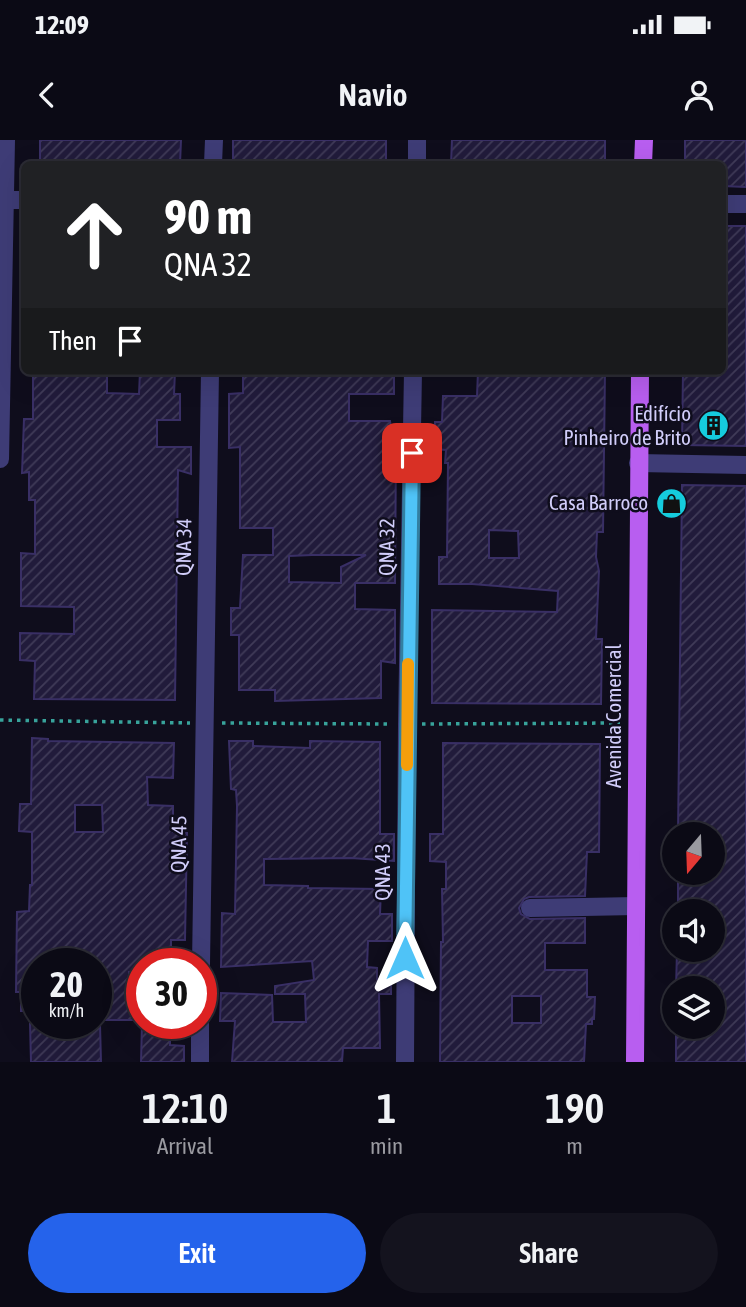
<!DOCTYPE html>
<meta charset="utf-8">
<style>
body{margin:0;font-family:"Asap Condensed",sans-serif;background:#14131e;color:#f1f3f6;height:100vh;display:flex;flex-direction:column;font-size:26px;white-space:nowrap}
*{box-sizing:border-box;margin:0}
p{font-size:23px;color:#9a9aa0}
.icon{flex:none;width:38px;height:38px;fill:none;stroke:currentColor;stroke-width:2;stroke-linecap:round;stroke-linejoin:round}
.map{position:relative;height:922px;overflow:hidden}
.details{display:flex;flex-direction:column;background:#0b0a15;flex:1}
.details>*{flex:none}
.top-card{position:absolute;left:21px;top:21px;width:705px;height:214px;border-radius:10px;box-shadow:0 7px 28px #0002,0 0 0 2px #2b2b34;background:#202124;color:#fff;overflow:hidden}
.needle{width:46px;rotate:199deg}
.buttons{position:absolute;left:662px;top:682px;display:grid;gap:14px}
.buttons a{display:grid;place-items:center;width:63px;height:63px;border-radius:50%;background:#0b0a15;box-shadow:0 7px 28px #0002,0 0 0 2px #2b2b34;font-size:35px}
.speed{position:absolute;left:21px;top:808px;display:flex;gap:14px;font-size:35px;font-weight:700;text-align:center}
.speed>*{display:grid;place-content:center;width:91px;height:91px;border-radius:50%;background:#0b0a15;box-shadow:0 7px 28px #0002,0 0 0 2px #2b2b34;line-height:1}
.speed small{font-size:18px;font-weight:400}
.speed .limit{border:10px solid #d22;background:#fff;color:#111}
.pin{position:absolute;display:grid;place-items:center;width:60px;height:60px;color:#fff;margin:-30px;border-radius:14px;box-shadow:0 4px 10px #0006}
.me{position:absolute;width:77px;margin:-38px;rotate:0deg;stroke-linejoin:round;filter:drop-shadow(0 0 5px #0008)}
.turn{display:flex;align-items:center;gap:24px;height:147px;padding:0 28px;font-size:32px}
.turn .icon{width:91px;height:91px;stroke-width:2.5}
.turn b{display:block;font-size:49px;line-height:60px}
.then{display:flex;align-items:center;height:66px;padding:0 28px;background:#0003;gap:14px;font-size:26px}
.eta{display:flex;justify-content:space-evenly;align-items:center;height:119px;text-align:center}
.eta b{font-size:42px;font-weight:600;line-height:49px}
.cta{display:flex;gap:14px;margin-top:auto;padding:14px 28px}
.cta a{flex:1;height:80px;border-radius:42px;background:#2563eb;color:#fff;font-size:28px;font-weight:600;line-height:80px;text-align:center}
.cta a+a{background:#14131e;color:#f1f3f6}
.status{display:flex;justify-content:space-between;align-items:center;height:49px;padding:0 35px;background:#0b0a15;direction:ltr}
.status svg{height:19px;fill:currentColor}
header{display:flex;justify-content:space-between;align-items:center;height:91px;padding:0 28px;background:#0b0a15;font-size:32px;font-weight:600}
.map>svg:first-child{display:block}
</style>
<div class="status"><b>12:09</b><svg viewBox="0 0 49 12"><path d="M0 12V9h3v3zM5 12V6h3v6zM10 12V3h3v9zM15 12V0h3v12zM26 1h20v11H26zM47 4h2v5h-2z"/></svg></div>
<header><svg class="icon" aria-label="back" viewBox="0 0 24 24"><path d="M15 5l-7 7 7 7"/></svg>Navio<svg class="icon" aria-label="person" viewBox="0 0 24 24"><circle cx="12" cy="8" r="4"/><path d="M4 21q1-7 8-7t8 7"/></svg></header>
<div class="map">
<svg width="746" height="922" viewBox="0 0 746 922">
<defs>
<pattern id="building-hatch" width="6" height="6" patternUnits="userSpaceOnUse" patternTransform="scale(1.75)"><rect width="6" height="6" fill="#211b3b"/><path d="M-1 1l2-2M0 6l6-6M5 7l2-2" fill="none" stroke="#403b58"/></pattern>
</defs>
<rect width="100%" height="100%" fill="#0f0d1c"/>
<path fill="url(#building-hatch)" stroke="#392f65" stroke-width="2" fill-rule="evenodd" d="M40,0H181L180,24H44L45,20H40Z
M233,0H386V24H233Z
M452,0H605V24H451Z
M685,0H746V47L723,46V24H685Z
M723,86H746V306L682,305L683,231H723Z
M33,231H107V253L139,254L140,231L175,232L174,254H180V280H157V307H191V334L178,330L175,560L34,559L35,521L20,520V493L74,494V467L21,466V413L35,414V360H29V332L22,333L24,279H33Z
M243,231H394V254H349V281H390L394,308H396L395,443H355V469L395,470V523L381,521V558L275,561V550H239V495H231V468H240L243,415H273V388H240V307L229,308V254L243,253ZM312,415H366L341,427V443L289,442V416Z
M478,231H605L603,392H597L596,417L599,431L596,499H602L601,564L432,563V470L557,472L558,451L472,444H439V417H447L448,323H445L446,310L434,309L435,282H442L443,256H477ZM489,390L518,391L519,418H489Z
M682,345L746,346V922H676V887H712V849H676L677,810H712V772H678V733H712V695H678Z
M32,598L48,599V601L174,603L173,638L147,637L148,665L173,666V692L187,693L185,800H171V824H142V831L129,832V849L142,850V880H100L101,852H96V824H37V871H21V852H16L17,772L29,771L30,745H32V692L19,691L20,664H31ZM75,665H102L103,692H75Z
M229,601H253V606L310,608V601L380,602V694H394V721L351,718L264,719V745L308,746V748L381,749L380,774H392V801H368L367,827L377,828V839H391V854H379L380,908H343L342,922H232L235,881H220L221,853L272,855L273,882H306L305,854H275V846L314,840L312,821L221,827L222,773L235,774L237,666L236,650L231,649Z
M443,603L600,604L599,712H587L585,756L529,757L524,759L519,768L521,774L530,779L585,778V803H545V830H587V857H595L594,879H592V884H586L584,922H440L441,802H443L442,749H446V722L430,721V694H443ZM512,856H541V883H512Z
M30,884H100L101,922H31Z
M142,884H170V905L184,906V922H141Z"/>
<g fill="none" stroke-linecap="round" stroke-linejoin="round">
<path stroke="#38a39b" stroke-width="3.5" stroke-dasharray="3.5 5" stroke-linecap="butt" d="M0,580L190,583
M222,583L389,584
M422,584L620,583"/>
<path stroke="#3e3c76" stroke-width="18" d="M213,24L214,0
M417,24V0
M0,60H24
M723,64H746
M0,319L6,0
M638,323L746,325
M530,768L636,766
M201,824L210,231
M200,922V884
M405,922L407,584L413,231"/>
<path stroke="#b85ef0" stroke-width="18" d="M643,24L644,0
M635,922L640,231"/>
</g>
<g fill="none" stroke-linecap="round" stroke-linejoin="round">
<defs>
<path id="route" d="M405,818L412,313"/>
</defs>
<use href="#route" stroke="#337fa1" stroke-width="18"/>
<use href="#route" stroke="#4fc3f7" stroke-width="12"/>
<path stroke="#f59e0b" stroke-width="12" d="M407,625L408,524"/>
</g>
<defs>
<symbol id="building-disc" viewBox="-11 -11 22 22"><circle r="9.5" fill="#15ccdd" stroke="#0f0d1c"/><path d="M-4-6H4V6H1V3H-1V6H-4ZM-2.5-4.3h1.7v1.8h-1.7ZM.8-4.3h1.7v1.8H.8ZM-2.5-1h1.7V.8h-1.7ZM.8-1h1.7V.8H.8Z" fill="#111"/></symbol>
<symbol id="shop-disc" viewBox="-11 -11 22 22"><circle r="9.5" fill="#15ccdd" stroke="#0f0d1c"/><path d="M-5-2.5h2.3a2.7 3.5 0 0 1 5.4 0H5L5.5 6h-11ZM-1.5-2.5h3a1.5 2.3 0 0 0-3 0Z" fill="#111"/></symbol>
</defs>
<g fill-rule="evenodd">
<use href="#building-disc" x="696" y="268" width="35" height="35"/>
<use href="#shop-disc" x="654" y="346" width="35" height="35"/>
</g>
<g text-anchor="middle" stroke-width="5" stroke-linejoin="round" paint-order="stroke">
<g font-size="21" fill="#d1cdfa" stroke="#0f0d1c" text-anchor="end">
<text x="691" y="281">Edifício<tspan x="691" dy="24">Pinheiro de Brito</tspan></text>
<text x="648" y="370">Casa Barroco</text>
</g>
<g font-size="21" fill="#d1cdfa" stroke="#0f0d1c">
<text transform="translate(184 407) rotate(-89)" y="7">QNA 34</text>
<text transform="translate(387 407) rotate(-89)" y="7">QNA 32</text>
<text transform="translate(614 576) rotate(-90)" y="7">Avenida Comercial</text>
<text transform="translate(179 704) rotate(-89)" y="7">QNA 45</text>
<text transform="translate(383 732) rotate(-90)" y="7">QNA 43</text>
</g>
</g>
</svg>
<div class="buttons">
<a><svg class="needle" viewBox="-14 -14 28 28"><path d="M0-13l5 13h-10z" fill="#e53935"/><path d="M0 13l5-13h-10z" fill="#9a9aa0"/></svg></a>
<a><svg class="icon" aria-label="sound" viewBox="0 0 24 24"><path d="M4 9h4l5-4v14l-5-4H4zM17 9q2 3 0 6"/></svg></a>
<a><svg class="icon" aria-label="layers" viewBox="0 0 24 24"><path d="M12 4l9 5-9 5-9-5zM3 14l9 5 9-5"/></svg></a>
</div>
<div class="speed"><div>20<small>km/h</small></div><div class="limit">30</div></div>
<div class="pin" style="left:412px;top:313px;background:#d93025"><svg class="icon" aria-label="arrive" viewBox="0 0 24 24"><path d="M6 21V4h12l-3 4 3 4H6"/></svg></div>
<svg class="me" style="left:405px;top:818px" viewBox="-20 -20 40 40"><path d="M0-17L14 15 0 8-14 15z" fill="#4fc3f7" stroke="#fff" stroke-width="4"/></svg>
<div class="top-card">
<div class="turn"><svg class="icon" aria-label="ahead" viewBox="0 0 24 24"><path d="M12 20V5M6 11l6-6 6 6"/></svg><div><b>90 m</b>QNA 32</div></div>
<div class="then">Then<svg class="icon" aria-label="arrive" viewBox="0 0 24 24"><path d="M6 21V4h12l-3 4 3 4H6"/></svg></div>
</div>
</div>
<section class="details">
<div class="eta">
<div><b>12:10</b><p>Arrival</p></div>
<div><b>1</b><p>min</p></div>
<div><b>190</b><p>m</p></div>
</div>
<div class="cta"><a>Exit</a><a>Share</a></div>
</section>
